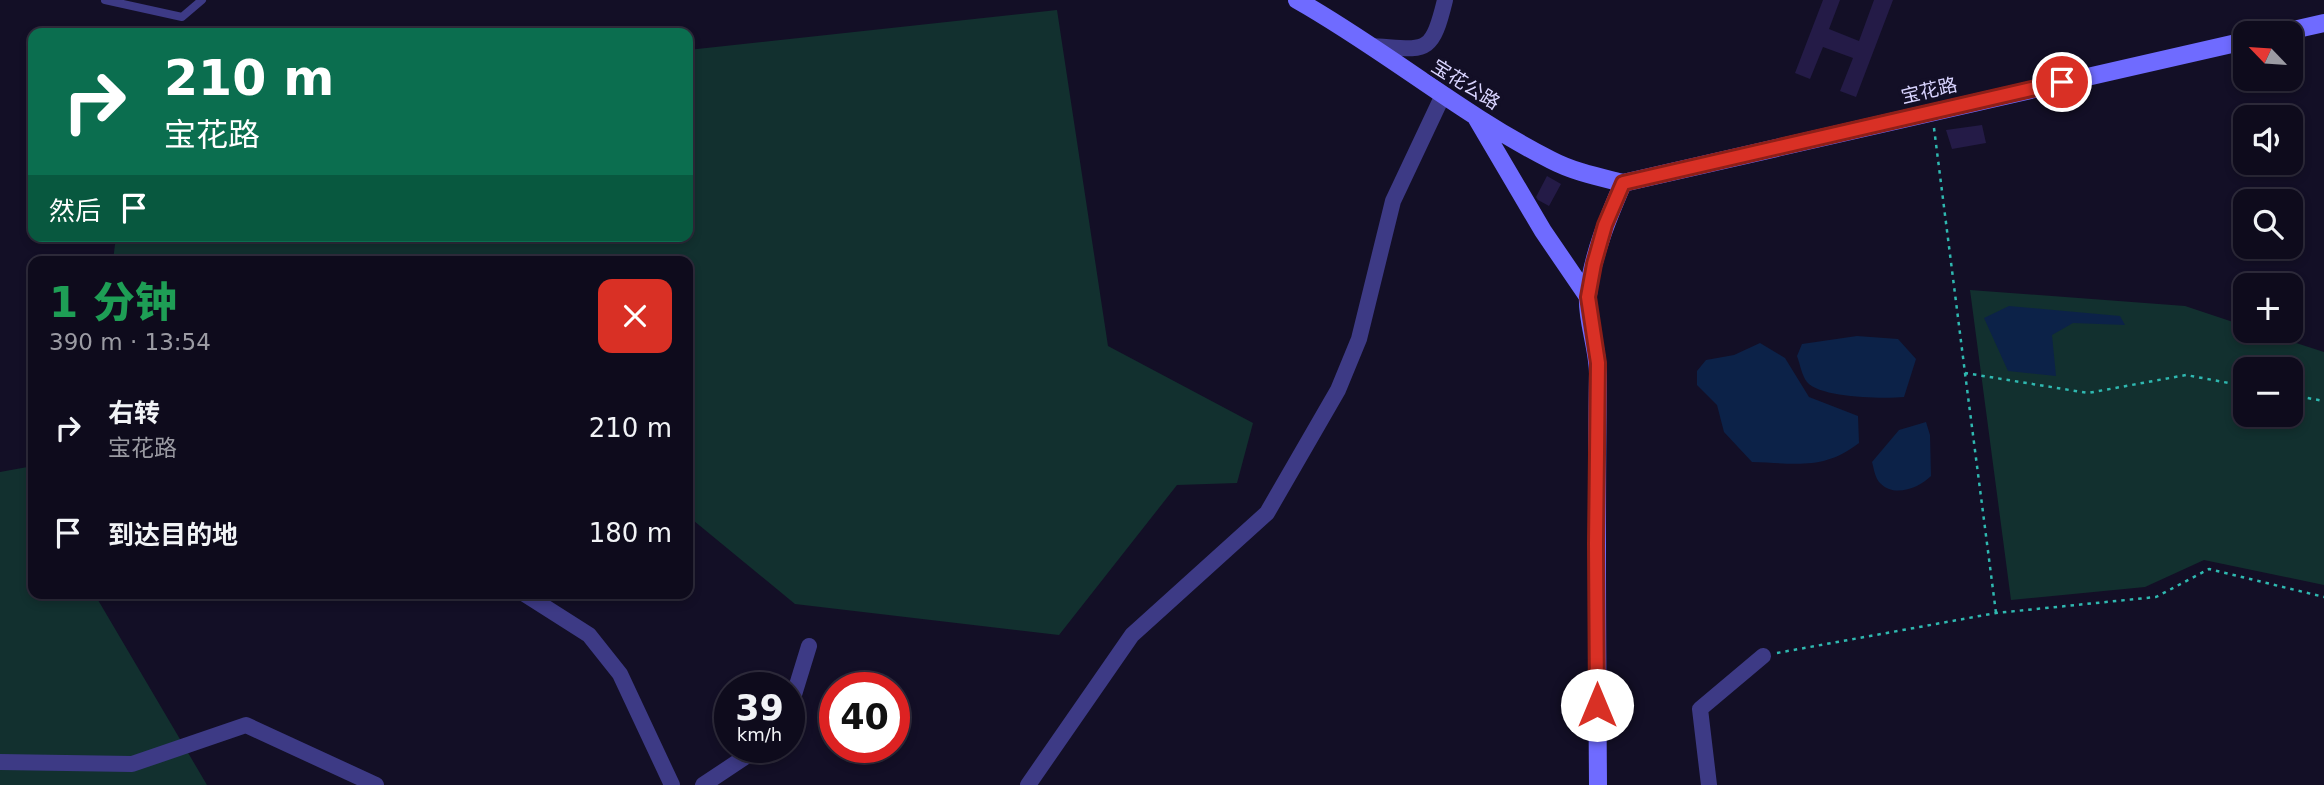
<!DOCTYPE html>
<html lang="zh">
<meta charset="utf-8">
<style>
body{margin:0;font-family:"DejaVu Sans","Noto Sans SC",sans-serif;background:#1c1929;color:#f1f3f6;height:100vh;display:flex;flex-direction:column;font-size:26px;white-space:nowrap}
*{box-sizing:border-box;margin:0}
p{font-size:23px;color:#9b9ba3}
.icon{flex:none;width:38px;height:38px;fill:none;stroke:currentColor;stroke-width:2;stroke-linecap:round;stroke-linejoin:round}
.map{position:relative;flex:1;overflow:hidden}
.side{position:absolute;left:28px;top:256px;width:665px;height:343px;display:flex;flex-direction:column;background:#0e0b1c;border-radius:14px;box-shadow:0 4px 10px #0003,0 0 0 2px #2e2b3b}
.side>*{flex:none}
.hud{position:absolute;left:28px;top:28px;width:665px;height:214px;border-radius:14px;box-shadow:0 4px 10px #0003,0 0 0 2px #2e2b3b;background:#0b6e4f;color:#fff;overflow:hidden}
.needle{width:46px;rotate:295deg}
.fabs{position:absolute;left:2233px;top:21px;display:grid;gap:14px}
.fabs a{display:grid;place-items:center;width:70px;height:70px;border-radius:14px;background:#0e0b1c;box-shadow:0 4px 10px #0003,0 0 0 2px #2e2b3b;font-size:35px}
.speed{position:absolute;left:714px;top:672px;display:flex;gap:14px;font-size:35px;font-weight:700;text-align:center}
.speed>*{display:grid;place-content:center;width:91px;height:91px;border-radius:50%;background:#0e0b1c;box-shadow:0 4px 10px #0003,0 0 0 2px #2e2b3b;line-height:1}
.speed small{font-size:18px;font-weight:400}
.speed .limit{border:10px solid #d22;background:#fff;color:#111}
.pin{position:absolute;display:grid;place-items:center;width:60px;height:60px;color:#fff;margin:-30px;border:4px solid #fff;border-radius:50%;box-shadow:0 2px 7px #0007}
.me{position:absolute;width:77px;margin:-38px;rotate:0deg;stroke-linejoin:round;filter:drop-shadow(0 0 5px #0008)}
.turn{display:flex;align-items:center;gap:24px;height:147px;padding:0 21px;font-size:32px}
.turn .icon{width:91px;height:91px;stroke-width:2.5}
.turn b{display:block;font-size:49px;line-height:60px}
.then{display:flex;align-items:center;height:66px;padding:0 21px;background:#0003;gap:14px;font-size:26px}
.round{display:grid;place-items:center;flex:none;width:74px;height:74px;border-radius:14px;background:#1c1929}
.headline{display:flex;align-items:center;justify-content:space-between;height:119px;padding:0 21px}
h1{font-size:42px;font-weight:800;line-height:52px;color:#1e9e55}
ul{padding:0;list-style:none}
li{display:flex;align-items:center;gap:21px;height:105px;padding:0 21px}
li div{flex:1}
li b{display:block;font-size:26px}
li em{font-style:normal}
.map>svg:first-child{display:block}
</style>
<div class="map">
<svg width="2324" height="785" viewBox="0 0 2324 785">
<rect width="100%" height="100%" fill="#130f26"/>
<path fill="#12302f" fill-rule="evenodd" d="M1057,10L1108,346L1253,423L1237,483L1177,485L1059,635L795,604L688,516V261H113L116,236H688V50Z
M1970,290L2185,306L2245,326V331H2259L2324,352V585L2204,560L2145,587L2011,600ZM2245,369H2291V415H2245Z
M33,466V593H102L98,600L207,785H0V472Z"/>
<path fill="#0c2248" d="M2009,306L2120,316L2125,325L2073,323L2052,335L2056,376L2008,371L1984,318Z
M1857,336L1898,339L1916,359L1904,397C1884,399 1820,398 1807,382C1802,376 1800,364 1797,356L1802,344Z
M1760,343L1785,358L1809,397L1858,416L1859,443C1823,471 1795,463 1752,462L1724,432L1717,405L1697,385V371L1706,360L1734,355Z
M1926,422L1930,435L1931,476C1919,488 1894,498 1880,483C1875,478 1874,469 1872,462L1899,430Z"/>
<path fill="#241b47" d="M1823,0H1840L1829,29L1859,41L1874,0H1893L1856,97L1840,91L1853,58L1823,47L1810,79L1795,73Z
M1982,125L1986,143L1952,149L1946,130Z
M1547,176L1561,184L1549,206L1538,200L1536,197Z"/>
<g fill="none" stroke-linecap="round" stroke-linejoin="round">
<path stroke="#2fb8b0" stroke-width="2.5" stroke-dasharray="3.5 5" stroke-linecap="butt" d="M1934,128L1965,373L2088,393L2186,375L2245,386
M1965,373L1996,613
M2291,395L2324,401
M1777,653L1996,613L2156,597L2209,569L2324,597"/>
<path stroke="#3d3a85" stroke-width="8" d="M105,0L182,17L202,0"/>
<path stroke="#3d3a85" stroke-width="16" d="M1370,46C1425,49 1431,58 1445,0
M523,593L589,635L620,674L672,785
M789,711L809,646
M0,762L132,764L246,725L376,785
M703,785L760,747
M1028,785L1132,635L1267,513L1338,390L1359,339L1393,201L1443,95
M1709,785L1700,709L1763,656"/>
<path stroke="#6f6bff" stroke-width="18" d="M1297,0C1384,49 1462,115 1551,160C1574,172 1599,177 1623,183L2245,41
M2280,33L2324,23
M1477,119L1543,231L1588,297
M1598,785C1597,648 1596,511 1598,374C1598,348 1586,319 1588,295C1592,256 1608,218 1623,183"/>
</g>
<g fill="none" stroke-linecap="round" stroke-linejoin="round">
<defs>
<path id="route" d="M1597,705L1596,544L1598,363L1588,297L1594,264L1605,225L1623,183L2062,82"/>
</defs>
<use href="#route" stroke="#8d1f18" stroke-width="18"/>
<use href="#route" stroke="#d93025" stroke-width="12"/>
</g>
<g text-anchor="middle" stroke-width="7" stroke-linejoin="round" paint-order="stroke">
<g font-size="19" fill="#d9d4ff" stroke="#130f26">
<text transform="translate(1466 84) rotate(32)" y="7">宝花公路</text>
<text transform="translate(1929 90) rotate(-13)" y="7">宝花路</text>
</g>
</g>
</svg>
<div class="fabs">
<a><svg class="needle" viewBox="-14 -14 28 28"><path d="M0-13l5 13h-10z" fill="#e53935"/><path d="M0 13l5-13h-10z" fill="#9b9ba3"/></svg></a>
<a><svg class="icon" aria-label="sound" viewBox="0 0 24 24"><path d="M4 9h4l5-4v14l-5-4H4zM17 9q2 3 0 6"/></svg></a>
<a><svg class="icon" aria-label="search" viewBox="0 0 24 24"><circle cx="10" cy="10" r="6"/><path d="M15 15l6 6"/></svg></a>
<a>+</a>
<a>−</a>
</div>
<div class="speed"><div>39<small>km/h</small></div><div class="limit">40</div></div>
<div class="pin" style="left:2062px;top:82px;background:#d93025"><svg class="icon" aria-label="arrive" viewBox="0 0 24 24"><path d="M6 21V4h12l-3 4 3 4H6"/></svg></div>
<svg class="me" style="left:1597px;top:705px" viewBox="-20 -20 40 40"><circle r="19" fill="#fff"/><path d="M0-13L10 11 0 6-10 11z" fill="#d93025"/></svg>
<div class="hud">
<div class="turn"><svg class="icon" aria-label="right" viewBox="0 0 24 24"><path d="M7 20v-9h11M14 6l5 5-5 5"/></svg><div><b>210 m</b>宝花路</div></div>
<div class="then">然后<svg class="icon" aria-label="arrive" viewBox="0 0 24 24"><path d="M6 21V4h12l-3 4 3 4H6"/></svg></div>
</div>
<section class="side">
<div class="headline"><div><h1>1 分钟</h1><p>390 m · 13:54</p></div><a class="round" style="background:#d93025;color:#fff"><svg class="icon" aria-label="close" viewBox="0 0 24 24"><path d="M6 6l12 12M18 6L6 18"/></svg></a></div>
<ul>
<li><svg class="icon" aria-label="right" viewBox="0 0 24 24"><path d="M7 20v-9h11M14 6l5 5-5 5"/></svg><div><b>右转</b><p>宝花路</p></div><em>210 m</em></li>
<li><svg class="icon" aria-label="arrive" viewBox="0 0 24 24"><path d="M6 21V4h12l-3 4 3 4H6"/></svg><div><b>到达目的地</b></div><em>180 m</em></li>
</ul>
</section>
</div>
